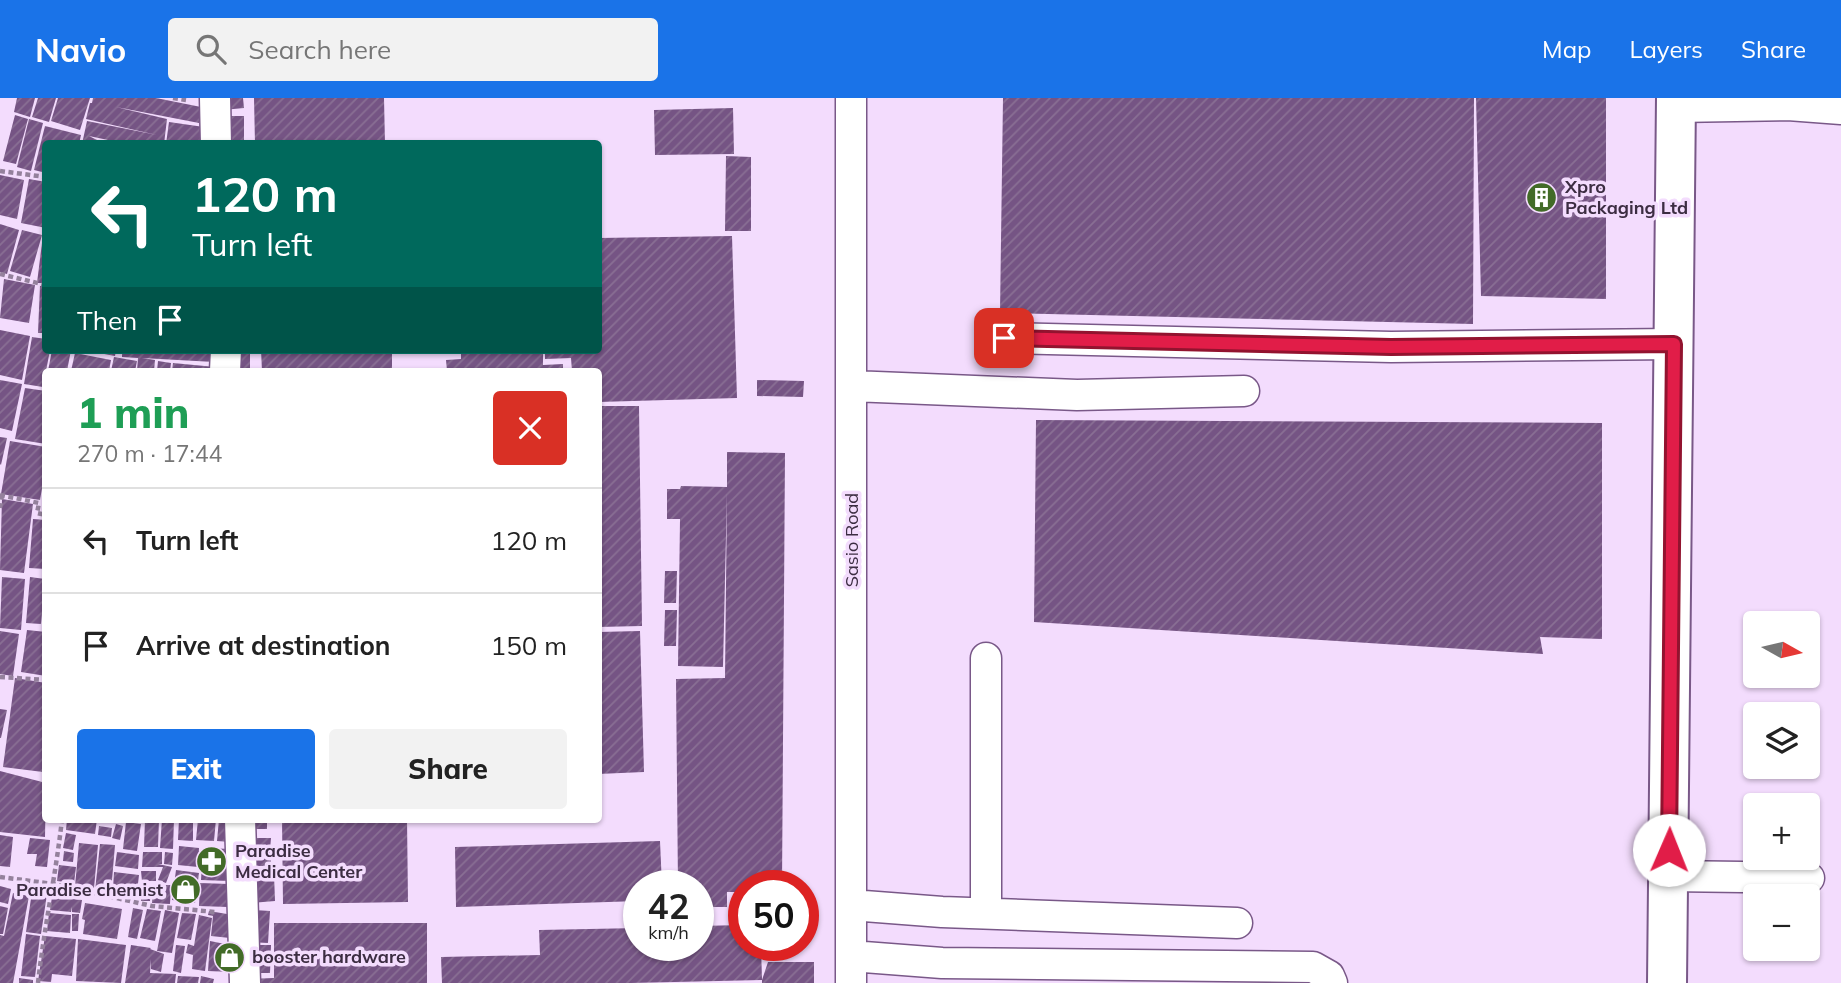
<!DOCTYPE html>
<meta charset="utf-8">
<style>
body{margin:0;font-family:Mulish,sans-serif;background:#f2f2f2;color:#222;height:100vh;display:flex;flex-direction:column;font-size:26px;white-space:nowrap}
*{box-sizing:border-box;margin:0}
p{font-size:23px;color:#767676}
.icon{flex:none;width:38px;height:38px;fill:none;stroke:currentColor;stroke-width:2;stroke-linecap:round;stroke-linejoin:round}
.map{position:relative;flex:1;overflow:hidden}
.drawer{position:absolute;left:42px;top:270px;width:560px;height:455px;display:flex;flex-direction:column;background:#fff;border-radius:7px;box-shadow:0 2px 5px #0004}
.drawer>*{flex:none}
.hud{position:absolute;left:42px;top:42px;width:560px;height:214px;border-radius:7px;box-shadow:0 2px 5px #0004;background:#00695c;color:#fff;overflow:hidden}
.needle{width:46px;rotate:98deg}
.tools{position:absolute;left:1743px;top:513px;display:grid;gap:14px}
.tools a{display:grid;place-items:center;width:77px;height:77px;border-radius:7px;background:#fff;box-shadow:0 2px 5px #0004;font-size:35px}
.speed{position:absolute;left:623px;top:772px;display:flex;gap:14px;font-size:35px;font-weight:700;text-align:center}
.speed>*{display:grid;place-content:center;width:91px;height:91px;border-radius:50%;background:#fff;box-shadow:0 2px 5px #0004;line-height:1}
.speed small{font-size:18px;font-weight:400}
.speed .limit{border:10px solid #d22;background:#fff;color:#111}
.pin{position:absolute;display:grid;place-items:center;width:60px;height:60px;color:#fff;margin:-30px;border-radius:14px;box-shadow:0 4px 10px #0006}
.me{position:absolute;width:77px;margin:-38px;rotate:1deg;stroke-linejoin:round;filter:drop-shadow(0 0 5px #0008)}
.turn{display:flex;align-items:center;gap:24px;height:147px;padding:0 35px;font-size:32px}
.turn .icon{width:91px;height:91px;stroke-width:2.5}
.turn b{display:block;font-size:49px;line-height:60px}
.then{display:flex;align-items:center;height:66px;padding:0 35px;background:#0003;gap:14px;font-size:26px}
.round{display:grid;place-items:center;flex:none;width:74px;height:74px;border-radius:7px;background:#f2f2f2}
.head{display:flex;align-items:center;justify-content:space-between;height:119px;padding:0 35px}
h1{font-size:42px;font-weight:800;line-height:52px;color:#1e9e55}
.button{display:flex;gap:14px;margin-top:auto;padding:14px 35px}
.button a{flex:1;height:80px;border-radius:7px;background:#1a73e8;color:#fff;font-size:28px;font-weight:800;line-height:80px;text-align:center}
.button a+a{background:#f2f2f2;color:#222}
ul{padding:0;list-style:none}
li{display:flex;align-items:center;gap:21px;height:105px;padding:0 35px;border-top:2px solid #e0e0e0}
li div{flex:1}
li b{display:block;font-size:26px}
li em{font-style:normal}
header{display:flex;align-items:center;gap:42px;box-sizing:border-box;height:98px;padding:0 35px;background:#1a73e8;color:#fff}
header strong{font-size:33px}
nav{display:flex;gap:38px;margin-inline-start:auto;font-size:24px}
.search{width:490px;height:63px;background:#f2f2f2;display:flex;align-items:center;gap:18px;box-sizing:border-box;padding:0 24px;border-radius:7px;color:#767676;font-size:26px}
.map>svg:first-child{display:block}
</style>
<header>
<strong>Navio</strong>
<div class="search"><svg class="icon" aria-label="search" viewBox="0 0 24 24"><circle cx="10" cy="10" r="6"/><path d="M15 15l6 6"/></svg>Search here</div>
<nav><a>Map</a><a>Layers</a><a>Share</a></nav>
</header>
<div class="map">
<svg width="1841" height="885" viewBox="0 0 1841 885">
<defs>
<pattern id="building-hatch" width="6" height="6" patternUnits="userSpaceOnUse" patternTransform="scale(1.75)"><rect width="6" height="6" fill="#755484"/><path d="M-1 1l2-2M0 6l6-6M5 7l2-2" fill="none" stroke="#896f94"/></pattern>
</defs>
<rect width="100%" height="100%" fill="#f3dcfd"/>
<path fill="url(#building-hatch)" d="M17,0H35L30,19L14,14Z
M38,0H56L49,24L32,19Z
M58,0H90L80,32L51,23Z
M93,0H156L201,9L199,25L116,9L167,21L164,46H127L89,38L105,46H82L87,23L157,37L86,21L90,5H92Z
M222,0H243L244,10L223,12Z
M254,0H384L385,46H255Z
M1003,0H1474L1473,226L1000,215Z
M1476,0H1606V201L1481,198Z
M733,10L734,56L655,57L654,12Z
M15,17L28,21L16,66L3,63Z
M220,18H244V46H221Z
M29,21L43,25L31,73L17,69Z
M169,24L204,29L201,46H166Z
M45,28L81,37L79,46H46V75L34,72Z
M726,58L751,59V133H725Z
M0,77L24,82L17,121L0,117Z
M29,81L46,84V130L21,125Z
M0,126L19,132L7,176L0,174Z
M22,132L42,137L30,179L10,173Z
M43,137H46V185H37Z
M732,138L737,300L598,304V273H572L571,260L545,261V252H598V140Z
M4,181L35,187L29,225L0,220Z
M40,188H46V235H38Z
M0,232L30,238L22,282L0,277Z
M32,239L46,241V252H50L43,289L24,286Z
M52,252H71L67,273H48Z
M83,252H116L115,258Z
M122,252H214V264L142,260L155,262L154,273H137L138,260L122,259Z
M228,252H250V273H229Z
M261,252H392V273H262Z
M461,252H543V267L563,266V273H447L446,262L461,261Z
M75,255L111,262L109,273H71Z
M114,259L137,263L135,273H111Z
M158,263L171,265L170,273H157Z
M173,265L215,269V273H172Z
M0,282L22,286L12,333L0,330Z
M757,282L804,283L803,299L757,298Z
M25,290L46,293V346L15,341Z
M598,308H639L642,528L598,529Z
M1036,322L1602,325V541L1540,539L1543,556L1034,524Z
M0,339L7,340L1,367L0,366Z
M10,343L46,349V367L40,402L1,396Z
M727,354L785,355L782,788H744V794H727V809H698V788H678L676,581L725,580L727,394L723,569L678,568L680,421H667V391H680L681,388L727,389Z
M2,401L33,406L24,475L0,472Z
M33,421L46,422V471L29,470Z
M665,473H677L676,505H664Z
M2,479L25,481L21,532L0,530Z
M30,479L45,481L41,526L26,525Z
M665,512H677L676,548H664Z
M27,532L46,534V578L21,574Z
M0,533L19,536L13,578L0,576Z
M640,533L644,674L598,676V534Z
M15,580L46,585V681H42L43,674L3,669Z
M0,611L7,612L1,640H0Z
M0,673L46,685L45,739L0,734Z
M67,721H97L95,736L66,732Z
M145,721H159L158,749H144Z
M162,721H174L173,751L160,750Z
M179,721H193V743L178,742Z
M198,721H216L214,743L196,742Z
M219,721H232L230,744L217,743Z
M247,721H267V731H247Z
M282,721H407L408,804L283,806Z
M126,724L141,726L137,753L123,751Z
M116,726L123,728L120,742L112,740Z
M99,728L112,730L111,739L98,737Z
M66,735L76,737L73,752L63,750Z
M0,737L13,739L10,769L0,768Z
M30,740L50,742L47,769L35,768L37,756H27Z
M257,740H271L270,752H256Z
M660,743L662,788H639V803L456,809L455,749Z
M79,745L98,747L94,790L75,788Z
M100,746L115,747L111,794L95,793Z
M179,748L199,750L198,769L178,767Z
M203,750L231,751L229,783L201,782Z
M64,753L74,755L73,764L63,763Z
M117,754L139,757L138,771L115,768Z
M143,754H162V766H158L172,769L166,785L158,782L163,769H142Z
M165,754L173,755L172,767L164,766Z
M271,754V768H252V755Z
M59,767L76,769L74,785L57,783Z
M176,772L199,775L195,805L172,802Z
M141,773H156V783H142Z
M114,774L139,777L137,794L113,791Z
M274,776L275,803L250,805L248,777Z
M200,785L229,786L228,809L199,808Z
M153,787H171L170,806L152,805Z
M0,788L11,791L8,806L0,804Z
M142,789H151L150,803H141Z
M32,794L47,796L41,836L26,834Z
M13,795L29,798L13,885H0V837L4,838Z
M52,799L82,802L80,815L72,814V809L71,814L50,812Z
M85,805L122,811L117,841L83,836L85,822L82,821L83,816H85H83Z
M0,808L8,810L3,836H0Z
M133,810L143,812L137,841L128,839Z
M147,811L161,813L155,843L140,840Z
M165,812L179,815L172,855L157,853Z
M252,812L270,813L268,845L250,844Z
M209,813L227,816L230,840L211,838L213,818L208,817Z
M49,815L71,817L70,835L47,833Z
M182,815L196,816L191,842L177,840Z
M72,816H79L78,833H72Z
M199,817L212,820L205,873L192,871L193,857L186,855L188,846L194,848Z
M274,825H427V885H248V881L274,880Z
M744,827V847H761L762,882L768,864H814V885H762V882L631,885H442L441,859L540,857L539,832L639,830V847H698V828Z
M26,836L40,838L35,879L21,878Z
M45,838L76,841L72,878L52,876L51,884L38,883Z
M78,841L126,847L121,885L76,883Z
M210,843L230,847L231,874L208,873Z
M131,847L151,850L150,851L164,856L161,874L151,871V861L150,875L176,876L175,885H125Z
M176,847L185,848L181,875L173,873Z
M249,847H271L270,875H249Z
M178,878L199,879L198,885H177Z
M201,878L214,881L213,885H200Z
M19,880L33,882V885H19Z"/>
<g fill="none" stroke-linecap="round" stroke-linejoin="round">
<defs>
<path id="minor" d="M215,0L216,46
M851,0V885
M1676,9L1788,7L1841,11
M1005,240L1391,249L1674,246
M225,273L226,252
M852,288L1077,297L1244,293
M240,721L245,885
M1668,778L1809,780
M851,807L942,814L1237,825
M986,815V560
M851,858L942,865L1313,869L1329,878L1332,885"/>
<path id="major" d="M1667,885L1676,0"/>
</defs>
<use href="#minor" stroke="#795888" stroke-width="33"/>
<use href="#major" stroke="#795888" stroke-width="42"/>
<path stroke="#94819c" stroke-width="4.5" stroke-dasharray="5 3.5" stroke-linecap="butt" d="M173,0L186,2
M0,73L46,79
M0,176L46,187
M0,397L39,405L37,415L46,417
M0,410L2,397
M0,579L46,582
M0,779L54,786L152,808L215,814
M38,885C44,830 56,776 62,721"/>
<use href="#minor" stroke="#fff" stroke-width="30"/>
<use href="#major" stroke="#fff" stroke-width="38"/>
</g>
<g fill="none" stroke-linecap="round" stroke-linejoin="round">
<defs>
<path id="route" d="M1004,240L1391,249L1674,246L1669,752"/>
</defs>
<use href="#route" stroke="#92132f" stroke-width="18"/>
<use href="#route" stroke="#e11d48" stroke-width="12"/>
</g>
<defs>
<symbol id="building-disc" viewBox="-11 -11 22 22"><circle r="9.5" fill="#426b27" stroke="#f3dcfd"/><path d="M-4-6H4V6H1V3H-1V6H-4ZM-2.5-4.3h1.7v1.8h-1.7ZM.8-4.3h1.7v1.8H.8ZM-2.5-1h1.7V.8h-1.7ZM.8-1h1.7V.8H.8Z" fill="#fff"/></symbol>
<symbol id="pharmacy-disc" viewBox="-11 -11 22 22"><circle r="9.5" fill="#426b27" stroke="#f3dcfd"/><path d="M-2-6h4v4h4v4h-4v4h-4v-4h-4v-4h4Z" fill="#fff"/></symbol>
<symbol id="shop-disc" viewBox="-11 -11 22 22"><circle r="9.5" fill="#426b27" stroke="#f3dcfd"/><path d="M-5-2.5h2.3a2.7 3.5 0 0 1 5.4 0H5L5.5 6h-11ZM-1.5-2.5h3a1.5 2.3 0 0 0-3 0Z" fill="#fff"/></symbol>
</defs>
<g fill-rule="evenodd">
<use href="#building-disc" x="1524" y="82" width="35" height="35"/>
<use href="#pharmacy-disc" x="194" y="746" width="35" height="35"/>
<use href="#shop-disc" x="168" y="774" width="35" height="35"/>
<use href="#shop-disc" x="212" y="842" width="35" height="35"/>
</g>
<g text-anchor="middle" stroke-width="7" stroke-linejoin="round" paint-order="stroke">
<g font-size="18" font-weight="bold" fill="#3c2d42" stroke="#f3dcfd" text-anchor="start">
<text x="1565" y="95">Xpro<tspan x="1565" dy="21">Packaging Ltd</tspan></text>
<text x="235" y="759">Paradise<tspan x="235" dy="21">Medical Center</tspan></text>
<text x="163" y="798" text-anchor="end">Paradise chemist</text>
<text x="252" y="865">booster hardware</text>
</g>
<g font-size="18" fill="#3c2d42" stroke="#f3dcfd">
<text transform="translate(852 442) rotate(-90)" y="6">Sasio Road</text>
</g>
</g>
</svg>
<div class="tools">
<a><svg class="needle" viewBox="-14 -14 28 28"><path d="M0-13l5 13h-10z" fill="#e53935"/><path d="M0 13l5-13h-10z" fill="#767676"/></svg></a>
<a><svg class="icon" aria-label="layers" viewBox="0 0 24 24"><path d="M12 4l9 5-9 5-9-5zM3 14l9 5 9-5"/></svg></a>
<a>+</a>
<a>−</a>
</div>
<div class="speed"><div>42<small>km/h</small></div><div class="limit">50</div></div>
<div class="pin" style="left:1004px;top:240px;background:#d93025"><svg class="icon" aria-label="arrive" viewBox="0 0 24 24"><path d="M6 21V4h12l-3 4 3 4H6"/></svg></div>
<svg class="me" style="left:1669px;top:752px" viewBox="-20 -20 40 40"><circle r="19" fill="#fff"/><path d="M0-13L10 11 0 6-10 11z" fill="#e11d48"/></svg>
<div class="hud">
<div class="turn"><svg class="icon" aria-label="left" viewBox="0 0 24 24"><path d="M17 20v-9H6M10 6l-5 5 5 5"/></svg><div><b>120 m</b>Turn left</div></div>
<div class="then">Then<svg class="icon" aria-label="arrive" viewBox="0 0 24 24"><path d="M6 21V4h12l-3 4 3 4H6"/></svg></div>
</div>
<section class="drawer">
<div class="head"><div><h1>1 min</h1><p>270 m · 17:44</p></div><a class="round" style="background:#d93025;color:#fff"><svg class="icon" aria-label="close" viewBox="0 0 24 24"><path d="M6 6l12 12M18 6L6 18"/></svg></a></div>
<ul>
<li><svg class="icon" aria-label="left" viewBox="0 0 24 24"><path d="M17 20v-9H6M10 6l-5 5 5 5"/></svg><div><b>Turn left</b></div><em>120 m</em></li>
<li><svg class="icon" aria-label="arrive" viewBox="0 0 24 24"><path d="M6 21V4h12l-3 4 3 4H6"/></svg><div><b>Arrive at destination</b></div><em>150 m</em></li>
</ul>
<div class="button"><a>Exit</a><a>Share</a></div>
</section>
</div>
